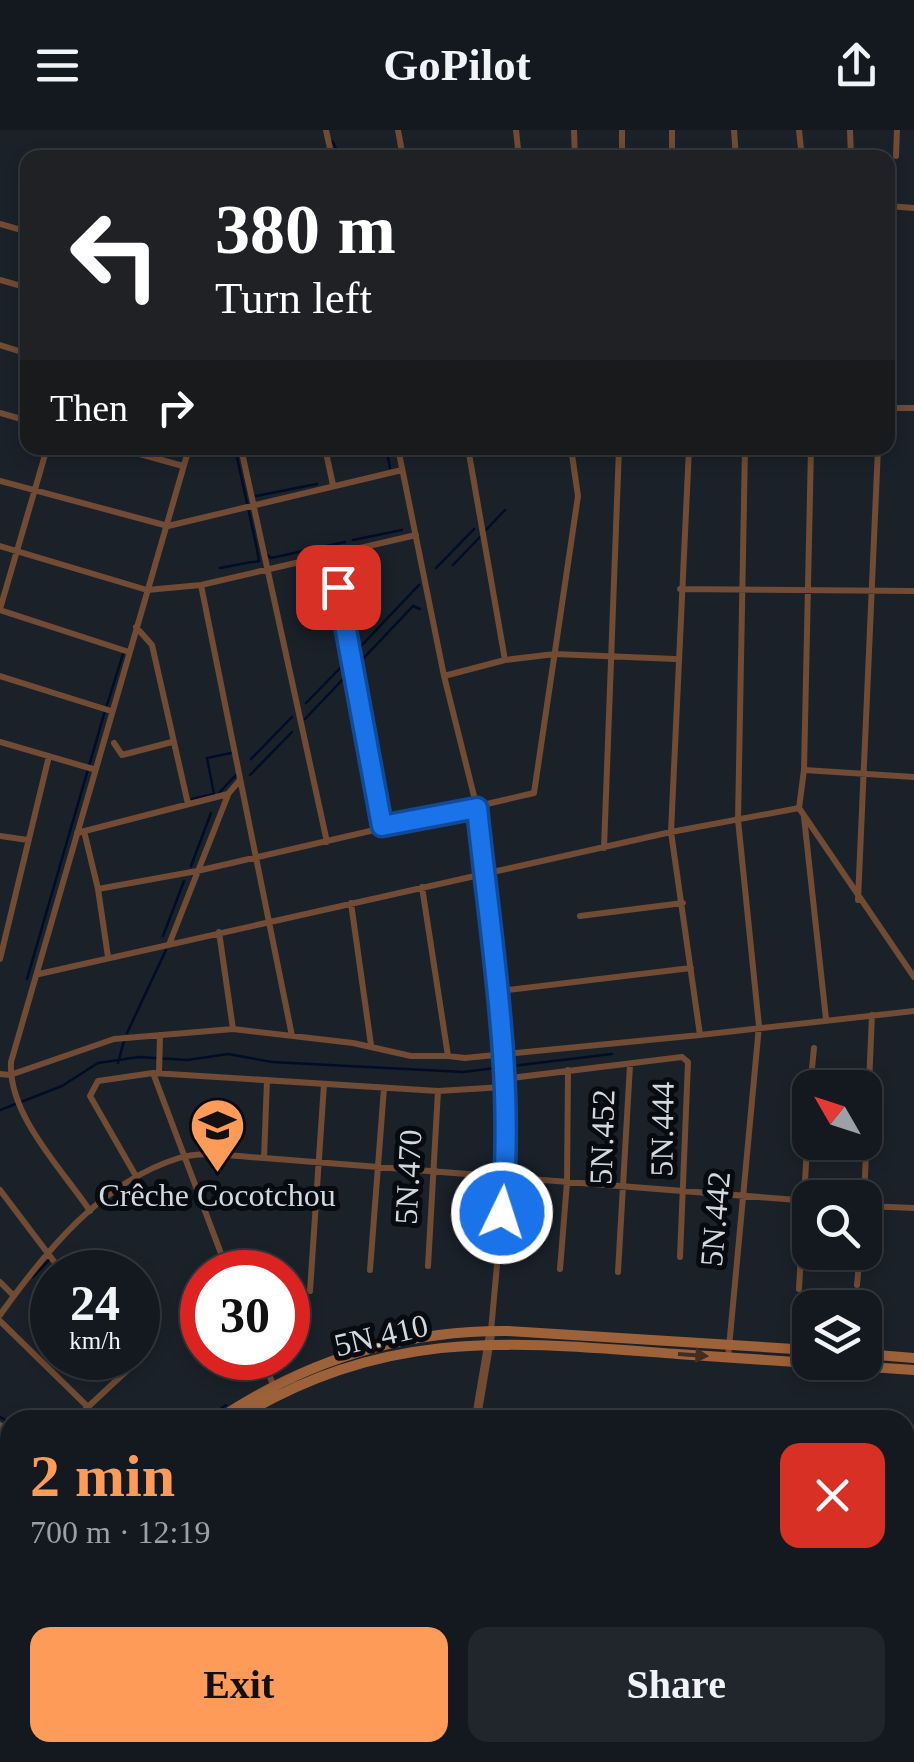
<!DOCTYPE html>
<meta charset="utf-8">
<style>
body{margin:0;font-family:"Times New Roman",serif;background:#21262c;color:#f1f3f6;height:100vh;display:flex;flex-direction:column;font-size:38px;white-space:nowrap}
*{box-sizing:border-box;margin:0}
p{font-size:32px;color:#9da0a4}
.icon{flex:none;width:55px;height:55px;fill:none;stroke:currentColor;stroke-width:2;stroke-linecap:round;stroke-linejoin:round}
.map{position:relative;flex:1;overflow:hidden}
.details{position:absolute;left:0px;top:1280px;width:915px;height:352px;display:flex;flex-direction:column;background:#14191f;border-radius:30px 30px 0 0;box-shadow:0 5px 15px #0003,0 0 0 2px #33383d}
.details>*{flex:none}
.guide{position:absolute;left:20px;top:20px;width:875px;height:305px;border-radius:20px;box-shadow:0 5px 15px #0003,0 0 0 2px #33383d;background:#202124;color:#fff;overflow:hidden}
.needle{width:65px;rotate:309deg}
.controls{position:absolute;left:792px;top:940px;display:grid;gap:20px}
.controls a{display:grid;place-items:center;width:90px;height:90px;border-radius:20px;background:#14191f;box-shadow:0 5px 15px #0003,0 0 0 2px #33383d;font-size:50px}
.speed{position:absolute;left:30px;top:1120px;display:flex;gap:20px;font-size:50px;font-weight:700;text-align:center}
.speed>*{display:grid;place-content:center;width:130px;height:130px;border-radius:50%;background:#14191f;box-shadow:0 5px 15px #0003,0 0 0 2px #33383d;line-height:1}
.speed small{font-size:25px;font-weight:400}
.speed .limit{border:15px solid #d22;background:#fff;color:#111}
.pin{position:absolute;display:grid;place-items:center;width:85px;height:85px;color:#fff;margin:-42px;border-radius:20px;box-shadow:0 5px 15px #0006}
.me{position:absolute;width:110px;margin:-55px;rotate:4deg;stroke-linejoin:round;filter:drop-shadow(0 0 8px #0008)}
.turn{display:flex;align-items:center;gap:35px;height:210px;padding:0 30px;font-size:45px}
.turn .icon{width:130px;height:130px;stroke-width:2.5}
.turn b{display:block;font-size:70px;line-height:85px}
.then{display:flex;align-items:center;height:95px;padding:0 30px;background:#0003;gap:20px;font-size:38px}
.round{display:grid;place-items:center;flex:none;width:105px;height:105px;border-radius:20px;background:#21262c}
.summary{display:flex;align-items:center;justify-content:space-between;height:170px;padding:0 30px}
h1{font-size:60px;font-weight:700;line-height:75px;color:#fe9b59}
.cta{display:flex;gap:20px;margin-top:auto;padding:20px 30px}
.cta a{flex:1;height:115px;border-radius:20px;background:#fe9b59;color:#111;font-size:40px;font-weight:700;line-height:115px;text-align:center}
.cta a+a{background:#21262c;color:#f1f3f6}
header{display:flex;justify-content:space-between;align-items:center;height:130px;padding:0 30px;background:#14191f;font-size:45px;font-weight:700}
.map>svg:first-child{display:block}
</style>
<header><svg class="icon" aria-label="menu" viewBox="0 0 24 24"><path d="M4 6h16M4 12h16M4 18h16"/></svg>GoPilot<svg class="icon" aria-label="share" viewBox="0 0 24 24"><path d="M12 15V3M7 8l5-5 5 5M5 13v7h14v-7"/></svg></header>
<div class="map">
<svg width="914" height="1632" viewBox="0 0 914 1632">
<rect width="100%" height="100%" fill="#1a2129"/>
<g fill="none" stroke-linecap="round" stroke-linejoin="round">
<path stroke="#000d28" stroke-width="2.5" d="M332,11L338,22L346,23
M507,22L508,28
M235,318L257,419L259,431L254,432
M388,327L390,338
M256,366L317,354
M485,401L505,380
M353,410L402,400
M267,425L271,428L345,412
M453,435L480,407
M220,438L252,432
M436,438L474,399
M360,517L419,455
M360,532L413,476L420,479
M306,573L346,532
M107,575L123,524
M305,589L346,546
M251,629L292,587
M250,645L292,602
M219,663L236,645
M192,669L214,664L207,628L231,623
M191,736L211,683
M163,806L184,751
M27,849L105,581
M127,903L166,820
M118,933L124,911
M0,980L62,956L98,933L139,927L187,930L228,924L272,932L463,942L612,924
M33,1147L49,1130
M0,1287L7,1291
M205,1290L226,1275
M0,1595V1594"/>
<path stroke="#714b34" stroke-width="6" d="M326,0L332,28
M398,0L403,28
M516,0L519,28
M574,0L575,28
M622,0V28
M734,0L736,28
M799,0L802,28
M850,0L851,28
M896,26L897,0
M672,28V0
M888,76L914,78
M0,94L28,102
M0,150L28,158
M0,215L28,224
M888,278H914
M0,283L28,291
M118,318L183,336
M241,318L327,712
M325,318L333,355
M398,318L444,546L477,678L500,861L505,1047L491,1201
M468,318L505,530
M811,318L804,640L799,678L914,847
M0,351L168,396L402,340
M0,416L147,460L201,455L416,405
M331,425L382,697
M201,455L292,906
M680,459L914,461
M0,479L47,318
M0,480L129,522
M136,497L152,515L188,674
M0,546L111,581
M444,546L505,530L555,524L675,529
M0,612L93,639
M114,613L122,625L172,612
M804,640L914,647
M804,687L826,889
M84,701L98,759
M77,703L228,664L240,650
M0,706L28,710
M604,718L619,318
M422,757L448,926L465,928L700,905L671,702L689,318
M858,770L878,318
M351,773L371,915
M580,786L683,773
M219,802L233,899
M170,812L228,665
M108,827L98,759L197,741L534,663L578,366L571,318
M0,829L49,626
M39,844L671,702L799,678
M500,861L691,838
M700,905L914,881
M153,943L228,1142
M159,943L160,905
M0,944L10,945L114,909L233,899L353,913L411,926H448
M503,949L682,927L688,932L680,1127
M810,958L814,918
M264,1028L267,950
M137,1048L90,966L98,951L153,943L438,961L504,957
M0,1060L62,1142
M864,1068L872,885
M865,1076L914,1078
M90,1081C62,1039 8,985 11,932L189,318
M428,1136L438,961
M560,1139L567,1052L568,940
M370,1140L384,958
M618,1142L630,935
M0,1152L14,1166
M857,1155L860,1122
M799,1159L810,962
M310,1161L324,954
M0,1185C45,1122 101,1052 179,1028C203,1020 239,1027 264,1028L810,1071
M0,1191L88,1277
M262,1228L275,1259
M728,1228L759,896L738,690L745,318
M74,1290L135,1233L130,1228
M0,1295L10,1302
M905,1303H914
M905,1358L914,1359
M0,1387L10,1371
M905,1491L914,1488
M905,1498L914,1505
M905,1613L914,1614
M580,1622L604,1632
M87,1632L93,1622
M142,1632L147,1622
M207,1632L213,1622
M269,1632L275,1622
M357,1632L391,1622
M552,1632L556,1622
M697,1632L701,1622"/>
<path stroke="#714b34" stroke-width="9" d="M476,1290L491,1201
M451,1622L461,1632"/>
<path stroke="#9e623b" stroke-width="10" d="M865,1224L914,1228
M217,1290C305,1231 401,1200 508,1201L810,1220
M234,1290C387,1197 508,1211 677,1224C756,1230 835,1234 914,1240
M0,1566L10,1550
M0,1588L10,1573"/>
</g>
<defs><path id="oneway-solid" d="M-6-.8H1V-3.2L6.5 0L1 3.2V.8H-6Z" transform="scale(2.5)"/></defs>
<use fill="#432d20" href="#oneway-solid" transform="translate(693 1225) rotate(4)"/>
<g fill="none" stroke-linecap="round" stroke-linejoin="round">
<defs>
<path id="route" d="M338,457L382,696L477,678C491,813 515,947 502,1083"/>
</defs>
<use href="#route" stroke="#114b97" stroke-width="25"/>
<use href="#route" stroke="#1a73e8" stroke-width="18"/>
</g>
<defs>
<symbol id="school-pin" viewBox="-11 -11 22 30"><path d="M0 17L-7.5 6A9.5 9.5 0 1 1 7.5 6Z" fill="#fe9b59" stroke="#070a0e"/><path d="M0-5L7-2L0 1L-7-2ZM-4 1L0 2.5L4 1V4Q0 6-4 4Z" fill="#111"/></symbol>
</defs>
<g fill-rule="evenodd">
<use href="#school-pin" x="186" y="964" width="63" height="86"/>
</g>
<g text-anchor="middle" stroke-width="10" stroke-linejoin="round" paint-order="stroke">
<g font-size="32" fill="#d3d8de" stroke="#070a0e">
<text transform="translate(662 999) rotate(-89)" y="11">5N.444</text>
<text transform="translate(602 1007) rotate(-88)" y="11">5N.452</text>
<text transform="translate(408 1047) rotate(-87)" y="11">5N.470</text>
<text transform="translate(715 1089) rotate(-85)" y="11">5N.442</text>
<text transform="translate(381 1205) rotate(-13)" y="11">5N.410</text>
</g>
<g font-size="32" fill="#d3d8de" stroke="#070a0e">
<text x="217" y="1076">Crêche Cocotchou</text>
</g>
</g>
</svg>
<div class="controls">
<a><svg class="needle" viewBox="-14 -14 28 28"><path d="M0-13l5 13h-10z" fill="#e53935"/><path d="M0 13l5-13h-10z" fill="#9da0a4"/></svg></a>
<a><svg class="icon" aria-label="search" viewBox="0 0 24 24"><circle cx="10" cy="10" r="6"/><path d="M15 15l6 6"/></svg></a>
<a><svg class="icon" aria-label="layers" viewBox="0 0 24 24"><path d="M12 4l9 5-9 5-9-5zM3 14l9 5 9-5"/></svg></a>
</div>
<div class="speed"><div>24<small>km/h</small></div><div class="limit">30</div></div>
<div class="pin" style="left:338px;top:457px;background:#d93025"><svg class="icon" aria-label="arrive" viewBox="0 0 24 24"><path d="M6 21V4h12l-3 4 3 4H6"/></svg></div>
<svg class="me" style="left:502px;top:1083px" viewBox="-20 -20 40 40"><circle r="17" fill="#1a73e8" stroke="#fff" stroke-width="3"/><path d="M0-11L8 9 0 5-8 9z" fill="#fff"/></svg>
<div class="guide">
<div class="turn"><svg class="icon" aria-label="left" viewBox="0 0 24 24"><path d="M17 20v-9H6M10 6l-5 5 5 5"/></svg><div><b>380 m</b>Turn left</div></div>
<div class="then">Then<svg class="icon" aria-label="right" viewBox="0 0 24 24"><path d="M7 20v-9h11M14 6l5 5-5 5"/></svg></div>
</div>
<section class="details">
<div class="summary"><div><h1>2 min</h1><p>700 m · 12:19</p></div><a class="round" style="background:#d93025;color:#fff"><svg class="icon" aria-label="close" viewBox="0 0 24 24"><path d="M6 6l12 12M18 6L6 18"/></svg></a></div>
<div class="cta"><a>Exit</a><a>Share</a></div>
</section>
</div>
